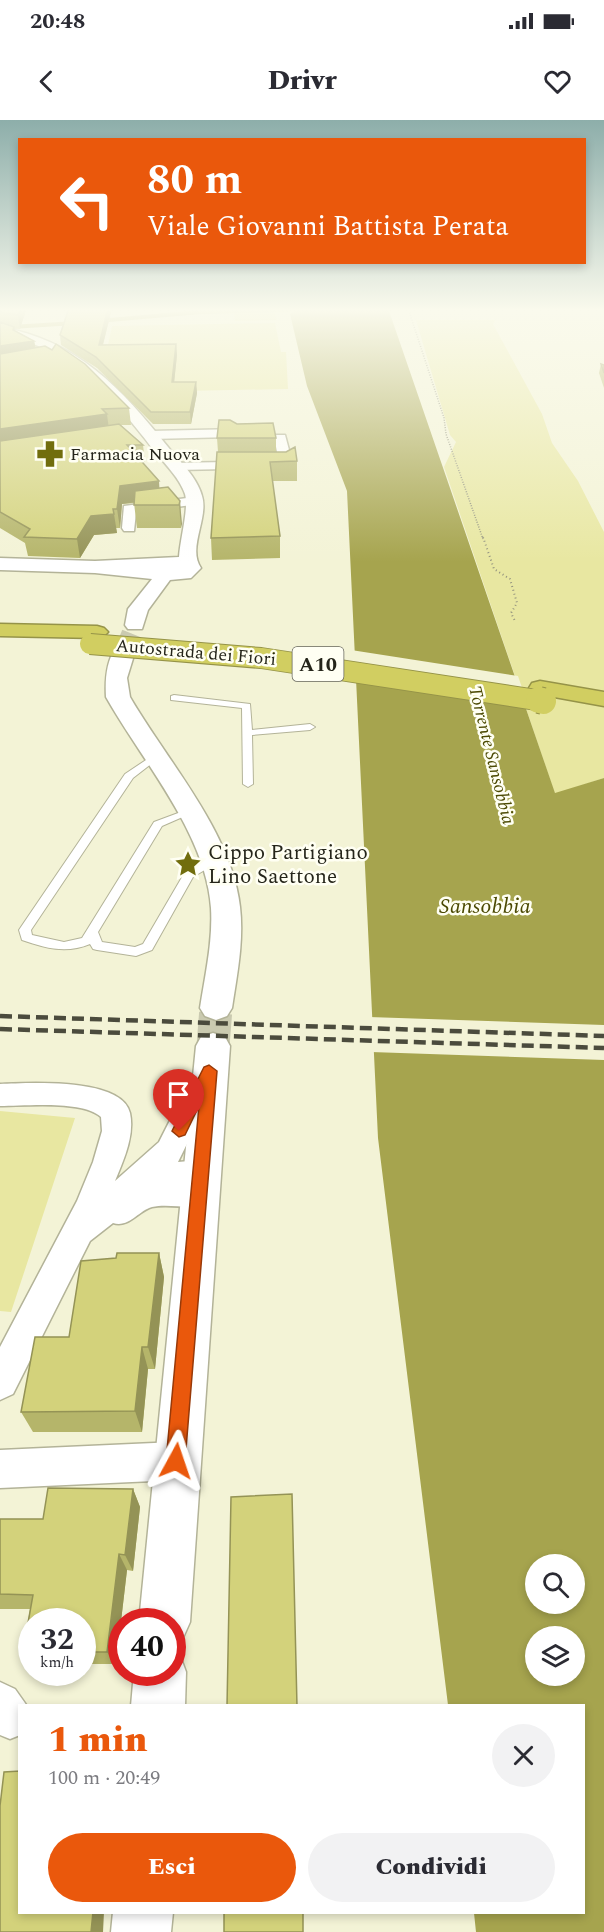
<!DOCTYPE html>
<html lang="it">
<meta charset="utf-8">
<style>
body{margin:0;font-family:Spectral,serif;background:#f2f2f3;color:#2b2b33;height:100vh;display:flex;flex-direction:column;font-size:22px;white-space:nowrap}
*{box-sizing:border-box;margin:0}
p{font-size:20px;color:#7c7c81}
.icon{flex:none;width:33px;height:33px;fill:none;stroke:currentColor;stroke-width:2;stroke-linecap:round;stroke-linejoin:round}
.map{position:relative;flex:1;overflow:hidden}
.drawer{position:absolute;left:18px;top:1584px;width:567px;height:210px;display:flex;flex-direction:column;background:#fff;border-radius:0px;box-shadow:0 3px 9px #0003}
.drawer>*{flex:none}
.guide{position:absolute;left:18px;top:18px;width:568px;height:126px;border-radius:0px;box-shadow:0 3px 9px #0003;background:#ea580c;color:#fff;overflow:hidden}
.buttons{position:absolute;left:525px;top:1434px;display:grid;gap:12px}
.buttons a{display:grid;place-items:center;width:60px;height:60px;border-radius:50%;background:#fff;box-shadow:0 3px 9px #0003;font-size:30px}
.speed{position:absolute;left:18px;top:1488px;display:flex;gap:12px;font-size:30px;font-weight:700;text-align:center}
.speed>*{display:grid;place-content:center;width:78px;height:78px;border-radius:50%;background:#fff;box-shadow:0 3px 9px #0003;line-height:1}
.speed small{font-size:15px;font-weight:400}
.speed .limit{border:9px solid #d22;background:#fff;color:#111}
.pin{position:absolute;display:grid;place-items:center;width:51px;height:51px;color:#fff;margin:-62px -26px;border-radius:50% 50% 50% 0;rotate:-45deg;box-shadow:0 0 6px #0007}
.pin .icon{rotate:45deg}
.me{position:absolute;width:66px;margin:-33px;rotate:5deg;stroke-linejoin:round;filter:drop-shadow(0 0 4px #0008)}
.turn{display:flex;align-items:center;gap:21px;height:126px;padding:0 30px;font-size:27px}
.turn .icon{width:78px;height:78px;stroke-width:2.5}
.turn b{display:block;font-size:42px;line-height:51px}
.round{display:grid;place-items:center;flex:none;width:63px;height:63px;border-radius:32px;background:#f2f2f3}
.summary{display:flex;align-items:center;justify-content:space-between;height:102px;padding:0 30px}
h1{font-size:36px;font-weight:800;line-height:45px;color:#ea580c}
.primary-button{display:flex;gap:12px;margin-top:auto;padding:12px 30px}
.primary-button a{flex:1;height:69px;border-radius:36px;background:#ea580c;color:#fff;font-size:24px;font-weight:800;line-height:69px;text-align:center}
.primary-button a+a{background:#f2f2f3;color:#2b2b33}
.status{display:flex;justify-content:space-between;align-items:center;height:42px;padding:0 30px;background:#fff;direction:ltr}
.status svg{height:16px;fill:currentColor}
header{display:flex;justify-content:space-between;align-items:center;height:78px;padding:0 30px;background:#fff;font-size:27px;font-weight:800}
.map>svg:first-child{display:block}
</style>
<div class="status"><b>20:48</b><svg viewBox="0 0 49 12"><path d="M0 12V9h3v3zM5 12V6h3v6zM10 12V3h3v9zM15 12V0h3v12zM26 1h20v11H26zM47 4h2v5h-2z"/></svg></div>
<header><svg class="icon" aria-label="back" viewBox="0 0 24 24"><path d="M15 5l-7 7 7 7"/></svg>Drivr<svg class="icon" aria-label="heart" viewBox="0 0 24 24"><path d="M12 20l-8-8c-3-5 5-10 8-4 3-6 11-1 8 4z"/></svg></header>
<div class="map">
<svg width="604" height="1812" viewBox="0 0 604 1812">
<rect width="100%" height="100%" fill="#f3f3d6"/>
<path fill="#e8e7a1" d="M274,192L277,200L235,201L234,193Z
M416,200H495L493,204L542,294L552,323L578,361L604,412V658L555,674L444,347L456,322L450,315Z
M275,203L281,232H286L288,269L128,272L106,235L112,206Z
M0,991L75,998L11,1192L0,1191Z"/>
<path fill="#a6a44e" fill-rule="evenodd" d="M301,188H388L555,673L604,658V1812H476L474,1793L584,1792V1586L448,1585L378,1018L347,371L307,266L290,194ZM536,1444H574V1484H536ZM536,1516H574V1556H536Z"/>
<path fill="#f3f3d6" d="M351,530L518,556L529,588L353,557Z
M369,897L604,905V940L371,932Z"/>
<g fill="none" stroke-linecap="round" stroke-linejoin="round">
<path stroke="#a6a44e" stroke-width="4" d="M97,201L201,192L311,189
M11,207L75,203"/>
<path stroke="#cacab0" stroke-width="20" stroke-dasharray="20 10" stroke-linecap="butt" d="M124,532L135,505"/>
<path stroke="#cacab0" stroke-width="33" stroke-dasharray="33 16" stroke-linecap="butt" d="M213,926L216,888"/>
<defs>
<path id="service" d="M174,575L250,584L252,610L310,604L315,607L310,610L252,615L253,664L248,667L243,664L242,588L171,580V576Z
M155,634L160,637L133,658L31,810L32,815L64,822L82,818L154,702L189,689L194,692L162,706L98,812L102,822L135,827L143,824L185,752L210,736H218V742L193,757L152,830L136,836L97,830L93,829L90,824C66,834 45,828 22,820L19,810L21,807L125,654Z"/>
<path id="minor" d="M238,309L242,310L244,315H285L293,345L291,348L175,350L168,346L170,343L279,341L275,322L238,323L234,322L232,317L151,319L145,315L151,311Z
M195,377L202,381L200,384L136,392L134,411H124L122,408L124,386Z
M206,946L216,949L220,957L178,1042L201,1040L212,1044L216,1053L212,1062L206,1064L210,1066L215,1075L210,1084C191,1091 171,1083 152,1087C138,1091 129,1108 113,1103L90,1121L13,1274L0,1280V1227L77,1081L93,1042L102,1011L101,997C83,980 24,986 0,986V964C28,963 122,957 130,993C135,1016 123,1041 115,1061L159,1022L196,949Z
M176,1322L189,1328L195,1341L189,1354L176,1360L0,1368V1330Z
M0,1562L15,1569L27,1586H20V1615L10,1619L0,1615Z"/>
<path id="tertiary" d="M0,207C77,220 122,269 168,327C180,342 197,357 202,376C209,398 187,428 201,448L191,458L170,460L148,490L142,509H128L125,505L128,489L152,459L95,453L0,450V438L95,441L179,437C180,419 189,389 185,374C180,359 166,345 156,333C115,279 69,226 0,215Z
M124,525L132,527L135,532L127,558L130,577C167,641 232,712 240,787C244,821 237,855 232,888L227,896L216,900L205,896L200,888C205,855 213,822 211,788C206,713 142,641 106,577C105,560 106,542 116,527Z
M213,913L225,917L230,926L190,1502L182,1520L172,1524V1502H139L196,926L201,917Z
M172,1531L179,1533L186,1552L185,1586H131L134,1552H172Z
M113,1792H173L171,1812H111Z"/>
<path id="motorway" d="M0,504L97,506L104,508L108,512L104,516L97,518L0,516Z
M540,561L604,572V586L532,573L529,568L532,563Z"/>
</defs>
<use href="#service" stroke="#b3b398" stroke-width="2"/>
<use href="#minor" stroke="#b3b398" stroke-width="3"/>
<use href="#tertiary" stroke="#b3b398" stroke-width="3"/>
<use href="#motorway" stroke="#959348" stroke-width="3"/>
<path stroke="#92927e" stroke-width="1.5" stroke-dasharray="1 1.5" stroke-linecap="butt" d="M408,188L444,298L446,314L483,419"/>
<path stroke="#92927e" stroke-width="2" stroke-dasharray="1 3" stroke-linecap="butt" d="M483,417L494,449L510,459L517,483L511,493L515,501"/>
<use href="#service" fill="#fff" fill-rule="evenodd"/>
<use href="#minor" fill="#fff" fill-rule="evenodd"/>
<use href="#tertiary" fill="#fff" fill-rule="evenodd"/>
<use href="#motorway" fill="#d1ce61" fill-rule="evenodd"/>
<path stroke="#4b4b3d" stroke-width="4.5" stroke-dasharray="12 6" stroke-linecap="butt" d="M0,896L604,916
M0,909L604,928"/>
<defs>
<path id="motorway-bridge-far1" d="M90,524L261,538L543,581"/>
<path id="motorway-bridge" d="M539,580L543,581"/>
</defs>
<use href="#motorway-bridge-far1" stroke="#959348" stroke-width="22" stroke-linecap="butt"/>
<use href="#motorway-bridge" stroke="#959348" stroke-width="28" stroke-linecap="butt"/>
<use href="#motorway-bridge-far1" stroke="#d1ce61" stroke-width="20"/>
<use href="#motorway-bridge" stroke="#d1ce61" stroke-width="26"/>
</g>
<path fill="#b5b56a" d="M0,188L26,190L20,209L14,208L15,210L34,221L36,228L129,288L131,305H121L143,325L145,342H142L159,368L180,381L181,408H137L134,383L122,384L120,408H116L117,413L94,415L80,438L28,436L25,423L0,408Z
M69,188H112L103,225L176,224L177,235L174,262H196L197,273L191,304H153L97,248L61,225L60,215Z
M601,244L604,245V268L599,253Z
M217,318H276V332L297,341V361H272L280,416V438L212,440L211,418L218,332Z
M159,1133L164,1157L155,1249H148L142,1312H33L21,1292L69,1217L116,1138Z
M133,1369L140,1387L133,1451L127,1450L116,1544H82V1502H32V1539L23,1531L30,1489H0V1399H43Z"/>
<path fill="#949356" d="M20,188H25L26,190L20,209L18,195Z
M108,188H112L100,236L99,225Z
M14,207L17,221H34L37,236L0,242V226L13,210Z
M176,224L177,235L173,273L172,262Z
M196,262L197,273L191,304L190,292Z
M107,294L109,310L0,327V309Z
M159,361L160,379L122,384L120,408L117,389L120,366Z
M180,381L182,404L181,408L179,385Z
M114,394L117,413L94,415L80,438L77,419L91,396Z
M159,1133L164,1157L155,1249L148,1227Z
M142,1227L148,1249L142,1312L135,1291Z
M133,1369L140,1387L133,1451L125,1435Z
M119,1434L127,1450L116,1544L107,1532Z
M93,1792H104L103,1812H88Z"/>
<path fill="#d3d27b" stroke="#949356" stroke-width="1.5" d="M0,188H20L18,195L0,192Z
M69,188H108L99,225L176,224L172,262H196L190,292H151L96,237L60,215Z
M0,202L14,207L13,210L34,221L0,226Z
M56,224L85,244L129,288L102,289L107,294L0,309V234L45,226L52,230Z
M601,244L604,245V253Z
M219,300H230L237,304L273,303L276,318H217Z
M119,304L143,325H127L159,361L120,366L117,389H113L114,394L91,396L77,419L24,417L30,409L0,392V321Z
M295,327L297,341L270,342L280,416L211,418L217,332H286Z
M168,367L180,381L179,385H134L135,371Z
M117,1133H159L148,1227H142L135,1291L21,1292L35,1217H69L81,1141L116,1138Z
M48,1368L133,1369L125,1435L119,1434L107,1532H82V1502H32V1532L23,1531L33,1475L0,1474V1399H43Z
M292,1374L297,1586H227L231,1377Z
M20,1651V1792H93L91,1812H0V1686L4,1652Z
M224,1792H303V1812H224Z"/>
<linearGradient id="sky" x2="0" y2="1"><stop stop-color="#8daeaa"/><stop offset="0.43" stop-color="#fafaed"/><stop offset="1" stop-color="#fafaed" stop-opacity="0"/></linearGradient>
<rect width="604" height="442" fill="url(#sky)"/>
<path fill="#ea580c" stroke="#983908" stroke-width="1.5" d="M209,945L217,951L185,1341L183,1348L176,1351L169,1348L166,1341L199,986L185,1015L179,1017L172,1011L204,947Z"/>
<defs>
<symbol id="pharmacy-bare" viewBox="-9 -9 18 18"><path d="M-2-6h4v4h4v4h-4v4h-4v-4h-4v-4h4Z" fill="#716d0d" stroke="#fffff3" stroke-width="2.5" paint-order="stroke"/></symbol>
<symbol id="sight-bare" viewBox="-9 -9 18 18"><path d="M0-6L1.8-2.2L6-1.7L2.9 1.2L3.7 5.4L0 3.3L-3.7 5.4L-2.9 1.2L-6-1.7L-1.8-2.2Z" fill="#716d0d" stroke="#fffff3" stroke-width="2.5" paint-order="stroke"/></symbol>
</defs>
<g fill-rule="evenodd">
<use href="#pharmacy-bare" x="31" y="315" width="38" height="38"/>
<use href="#sight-bare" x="169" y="725" width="38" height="38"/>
</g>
<g text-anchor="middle" stroke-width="5" stroke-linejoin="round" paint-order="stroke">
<g font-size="18" fill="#25251a" stroke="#fffff3" text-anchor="start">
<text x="70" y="340">Farmacia Nuova</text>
</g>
<g font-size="18" fill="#25251a" stroke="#fffff3">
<text transform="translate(196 532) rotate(5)" y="6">Autostrada dei Fiori</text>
</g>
<g font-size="18" font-style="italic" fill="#4b4902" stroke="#fffff3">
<text transform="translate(492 635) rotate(76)" y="6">Torrente Sansobbia</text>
</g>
<rect fill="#fffff3" stroke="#66665b" stroke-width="1.5" x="292.5" y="527" width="51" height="34" rx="4.5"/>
<g font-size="20" font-weight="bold" fill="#25251a">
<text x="318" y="551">A10</text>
</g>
<g font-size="21" fill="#25251a" stroke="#fffff3" text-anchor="start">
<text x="208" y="739">Cippo Partigiano<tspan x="208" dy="24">Lino Saettone</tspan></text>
</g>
<g font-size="22" font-style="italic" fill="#4b4902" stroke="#fffff3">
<text x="485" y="793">Sansobbia</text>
</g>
</g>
</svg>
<div class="buttons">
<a><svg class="icon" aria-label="search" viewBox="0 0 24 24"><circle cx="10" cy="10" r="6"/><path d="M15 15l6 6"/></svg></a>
<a><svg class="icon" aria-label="layers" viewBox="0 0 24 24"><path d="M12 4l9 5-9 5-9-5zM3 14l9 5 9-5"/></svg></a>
</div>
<div class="speed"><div>32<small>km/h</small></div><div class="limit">40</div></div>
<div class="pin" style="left:179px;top:1011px;background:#d93025"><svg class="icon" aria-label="arrive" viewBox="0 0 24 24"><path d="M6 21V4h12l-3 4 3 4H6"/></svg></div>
<svg class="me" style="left:176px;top:1341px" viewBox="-20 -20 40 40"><path d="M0-17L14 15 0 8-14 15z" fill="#ea580c" stroke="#fff" stroke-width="4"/></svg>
<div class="guide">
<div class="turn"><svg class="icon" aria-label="left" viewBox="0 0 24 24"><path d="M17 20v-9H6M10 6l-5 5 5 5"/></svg><div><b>80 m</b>Viale Giovanni Battista Perata</div></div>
</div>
<section class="drawer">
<div class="summary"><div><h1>1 min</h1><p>100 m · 20:49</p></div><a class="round"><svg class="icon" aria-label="close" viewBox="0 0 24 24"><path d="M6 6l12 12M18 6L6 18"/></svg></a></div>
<div class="primary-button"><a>Esci</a><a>Condividi</a></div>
</section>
</div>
